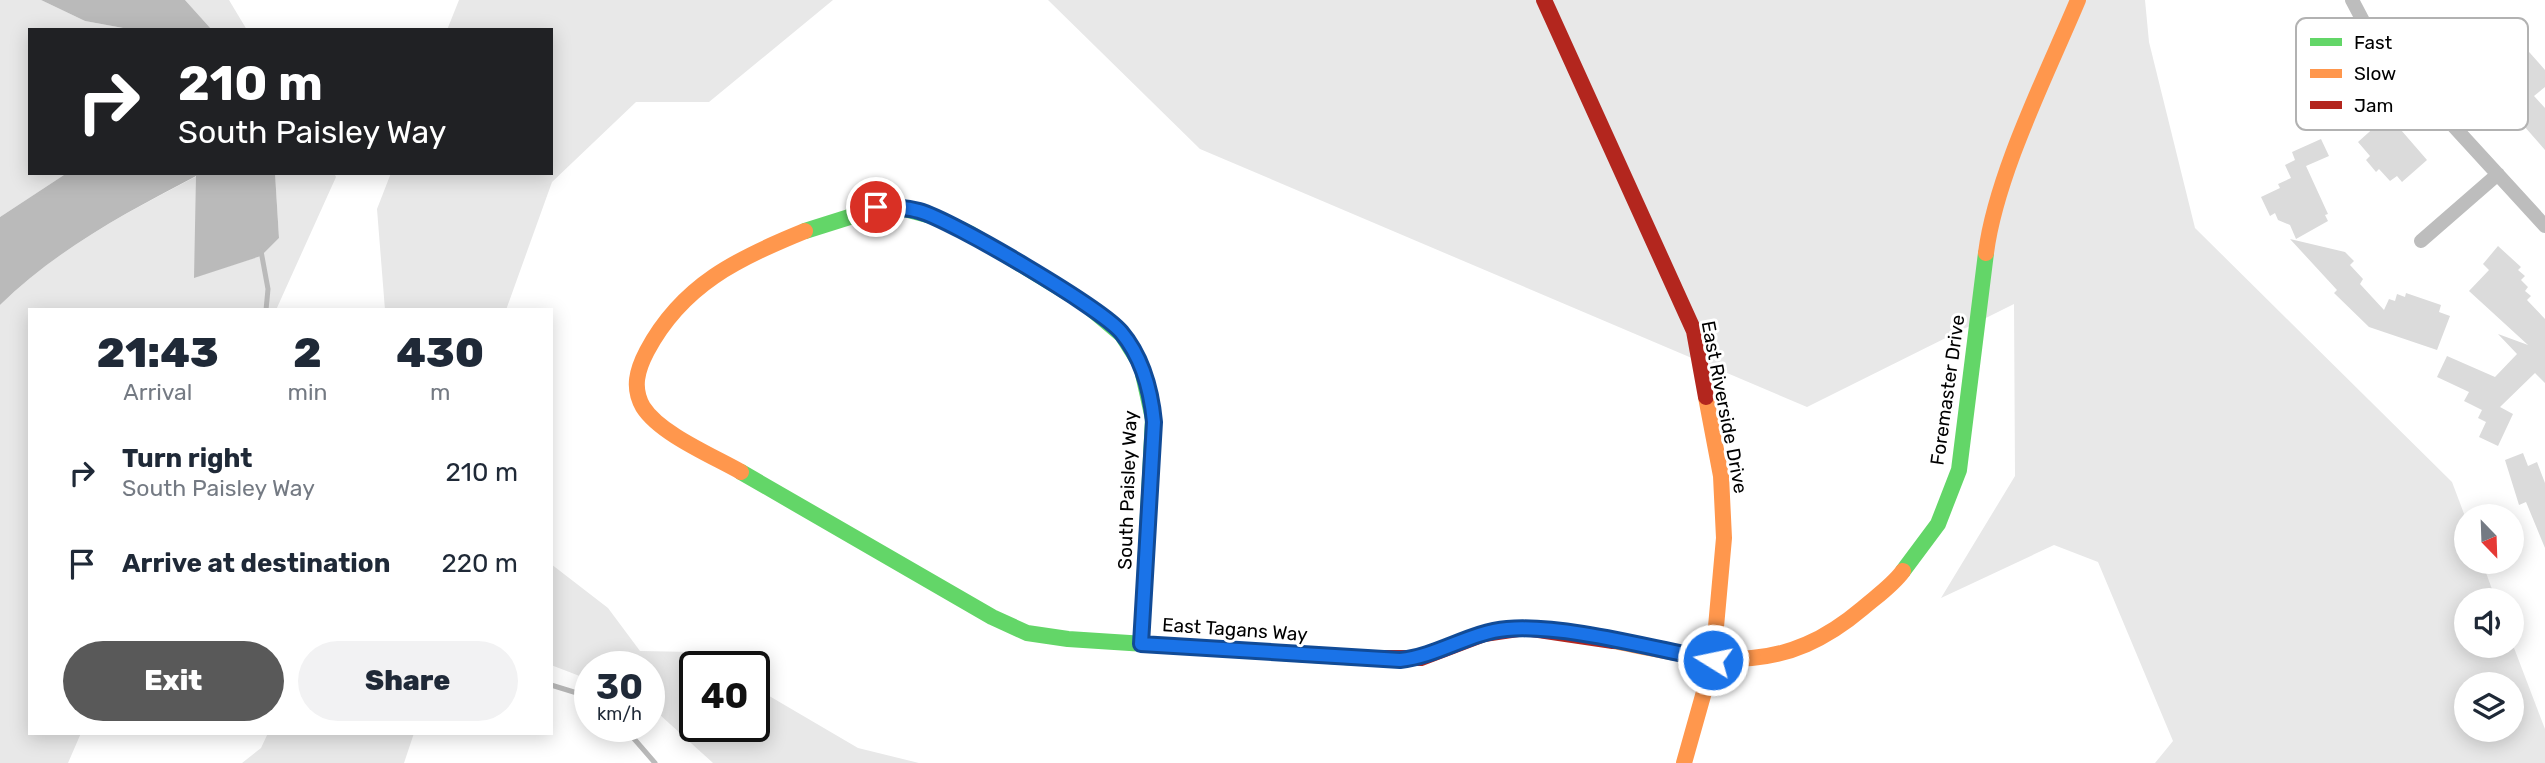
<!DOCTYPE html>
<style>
body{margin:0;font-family:Rubik,sans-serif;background:#f2f2f3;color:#1f2937;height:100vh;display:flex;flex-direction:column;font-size:26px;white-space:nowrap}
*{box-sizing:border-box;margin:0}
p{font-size:23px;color:#747a83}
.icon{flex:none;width:38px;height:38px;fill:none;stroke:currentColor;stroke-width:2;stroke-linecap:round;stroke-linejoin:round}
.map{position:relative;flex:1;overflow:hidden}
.drawer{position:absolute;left:28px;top:308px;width:525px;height:427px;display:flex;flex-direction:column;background:#fff;border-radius:0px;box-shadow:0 4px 18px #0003}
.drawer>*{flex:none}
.hud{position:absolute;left:28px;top:28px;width:525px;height:147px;border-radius:0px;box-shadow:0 4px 18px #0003;background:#202124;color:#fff;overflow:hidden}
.needle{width:46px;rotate:157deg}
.buttons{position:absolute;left:2454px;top:504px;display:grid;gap:14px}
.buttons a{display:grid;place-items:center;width:70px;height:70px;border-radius:50%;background:#fff;box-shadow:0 4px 18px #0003;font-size:35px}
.speed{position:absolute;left:574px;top:651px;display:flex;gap:14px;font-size:35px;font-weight:700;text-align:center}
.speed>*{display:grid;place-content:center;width:91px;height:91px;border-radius:50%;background:#fff;box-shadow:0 4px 18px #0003;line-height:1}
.speed small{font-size:18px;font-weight:400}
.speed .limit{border:4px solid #111;border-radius:10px;background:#fff;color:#111}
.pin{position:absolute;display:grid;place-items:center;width:60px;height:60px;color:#fff;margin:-30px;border:4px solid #fff;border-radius:50%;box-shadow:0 2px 7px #0007}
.me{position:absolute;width:77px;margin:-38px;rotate:280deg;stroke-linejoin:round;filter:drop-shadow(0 0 5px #0008)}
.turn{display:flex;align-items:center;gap:24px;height:147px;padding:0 35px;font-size:32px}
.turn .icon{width:91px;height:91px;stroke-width:2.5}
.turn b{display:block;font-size:49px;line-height:60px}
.eta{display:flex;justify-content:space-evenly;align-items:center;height:119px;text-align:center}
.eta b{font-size:42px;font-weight:800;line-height:49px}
.button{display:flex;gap:14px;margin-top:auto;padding:14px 35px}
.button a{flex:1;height:80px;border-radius:42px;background:#595959;color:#fff;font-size:28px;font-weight:800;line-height:80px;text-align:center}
.button a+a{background:#f2f2f3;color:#1f2937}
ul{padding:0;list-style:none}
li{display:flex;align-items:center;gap:21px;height:91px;padding:0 35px}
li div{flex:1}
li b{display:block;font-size:26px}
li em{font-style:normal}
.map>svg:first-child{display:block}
</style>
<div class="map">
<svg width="2545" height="763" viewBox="0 0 2545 763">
<rect width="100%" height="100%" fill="#fff"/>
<path fill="#e8e8e8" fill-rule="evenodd" d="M0,0H41L85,21L134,30H30V173H67L0,217Z
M185,0H229L247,30H212Z
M459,0H833L709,102H636L552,182L506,310H385L377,209L391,173H551V30H447Z
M1048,0H2145L2149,42L2195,228L2452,482L2466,519V562H2482L2496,600H2466V646H2511V640L2545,729V763H2155L2173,741L2098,562L2054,545L1941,598L2015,476L2014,304L1807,407L1200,149ZM2466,684H2511V730H2466Z
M275,173H334L336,177L276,310H30V733H81L68,763H0V305C56,250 127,212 197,176L195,277L261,256L279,238Z
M551,564L608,608L640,651L694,652L719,667H695V726H754V687L858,748L919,763H713L649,705V667H590V680L551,665Z
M268,733H414L404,763H242L261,748Z"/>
<path fill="#bababa" d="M41,0H185L212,30H134L85,21Z
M67,173H275L279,238L261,256L194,278L196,176C127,212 56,250 0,305V217Z"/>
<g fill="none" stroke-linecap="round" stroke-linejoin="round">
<path stroke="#bababa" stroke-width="5" d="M261,251L268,289L266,310
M551,685L590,697
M623,726L655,763"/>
</g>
<path fill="#dbdbdb" d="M2522,44L2545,70V87L2534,96L2545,108V150L2488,85L2495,79L2489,72Z
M2388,115L2427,160L2402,182L2397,176L2390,181L2379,169L2376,172L2366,160L2370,156L2358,142Z
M2321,139L2329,156L2306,166L2328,214L2325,215L2328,221L2296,239L2290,225L2278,220L2275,213L2270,216L2261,197L2280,188L2278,184L2291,178L2285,165L2295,160L2292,152Z
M2290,239L2345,252L2354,261L2350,265L2363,279L2360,284L2384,310L2389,299L2395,301L2397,294L2405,297L2406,293L2441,305L2439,312L2450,316L2437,350L2369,327L2334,293L2337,290Z
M2498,246L2521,267L2518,270L2525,276L2521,280L2528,287L2525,291L2531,296L2527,300L2545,319V383L2535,373L2500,407L2513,414L2498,446L2479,437L2486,422L2478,418L2482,410L2464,401L2469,392L2437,377L2447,356L2495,377L2517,354L2498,334L2528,345L2469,291L2489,270L2483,264Z
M2523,453L2528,466L2537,462L2545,483V548L2526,502L2519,505L2505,460Z"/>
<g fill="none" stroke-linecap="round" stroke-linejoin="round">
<path stroke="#bdbdbd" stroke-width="14" d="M2352,0L2371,36L2545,226
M2421,241L2498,174"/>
<path stroke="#63d668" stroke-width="16" d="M805,231L878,208L897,207L935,217L971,234L1084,303L1122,335L1141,365L1153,419L1141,644
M741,472L992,617L1027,633L1068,639L1359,658
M1903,571L1938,524L1959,470L1986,253"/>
<path stroke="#ff974d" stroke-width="16" d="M1986,253C1996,175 2047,74 2078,0
M741,472C713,456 660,434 643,407C632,388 637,370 647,351C682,285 738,258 805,231
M1613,641C1712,660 1778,680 1863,608C1877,596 1893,585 1903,571
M1684,763L1713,660L1724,538L1721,476L1706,397"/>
<path stroke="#b3261e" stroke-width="16" d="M1544,0L1694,331L1706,397
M1359,658H1421L1484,634L1525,628L1613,641"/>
</g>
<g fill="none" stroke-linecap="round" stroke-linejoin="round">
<defs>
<path id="route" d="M876,207C891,207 905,207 919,211C952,220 1101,308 1121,332C1142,357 1151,391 1154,422L1141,644L1400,660C1438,656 1470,632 1507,629C1565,624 1654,649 1713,660"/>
</defs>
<use href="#route" stroke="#114b97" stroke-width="18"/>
<use href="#route" stroke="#1a73e8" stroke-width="12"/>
</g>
<g text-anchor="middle" stroke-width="6" stroke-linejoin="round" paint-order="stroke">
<g font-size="19" fill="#000" stroke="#fff">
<text transform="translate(1947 390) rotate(-82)" y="7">Foremaster Drive</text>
<text transform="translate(1725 407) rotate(79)" y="7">East Riverside Drive</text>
<text transform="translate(1127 490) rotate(-88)" y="7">South Paisley Way</text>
<text transform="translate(1235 629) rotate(4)" y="7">East Tagans Way</text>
</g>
</g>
<rect x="2296" y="18" width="232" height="112" rx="10" fill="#fff" stroke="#b2b2b2" stroke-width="2"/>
<rect x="2310" y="38" width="32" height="8" fill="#63d668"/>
<rect x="2310" y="69" width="32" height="9" fill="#ff974d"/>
<rect x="2310" y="101" width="32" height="8" fill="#b3261e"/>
<g font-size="19" fill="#000">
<text x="2354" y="49">Fast</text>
<text x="2354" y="80">Slow</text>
<text x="2354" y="112">Jam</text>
</g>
</svg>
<div class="buttons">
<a><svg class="needle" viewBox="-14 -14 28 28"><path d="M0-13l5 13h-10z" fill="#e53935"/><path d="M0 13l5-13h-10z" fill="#747a83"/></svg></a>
<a><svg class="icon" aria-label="sound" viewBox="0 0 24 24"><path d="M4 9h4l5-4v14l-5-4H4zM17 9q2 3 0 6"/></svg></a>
<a><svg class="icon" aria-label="layers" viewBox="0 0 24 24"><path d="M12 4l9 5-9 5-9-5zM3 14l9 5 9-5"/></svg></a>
</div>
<div class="speed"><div>30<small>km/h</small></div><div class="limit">40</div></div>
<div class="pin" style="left:876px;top:207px;background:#d93025"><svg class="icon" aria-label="arrive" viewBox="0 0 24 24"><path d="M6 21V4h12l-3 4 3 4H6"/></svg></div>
<svg class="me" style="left:1713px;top:660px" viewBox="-20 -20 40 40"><circle r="17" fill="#1a73e8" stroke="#fff" stroke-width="3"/><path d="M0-11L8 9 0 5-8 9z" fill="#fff"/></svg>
<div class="hud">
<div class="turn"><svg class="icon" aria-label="right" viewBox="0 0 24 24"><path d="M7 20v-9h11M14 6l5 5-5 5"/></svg><div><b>210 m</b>South Paisley Way</div></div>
</div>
<section class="drawer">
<div class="eta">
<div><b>21:43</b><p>Arrival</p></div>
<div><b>2</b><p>min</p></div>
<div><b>430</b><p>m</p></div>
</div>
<ul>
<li><svg class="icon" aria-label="right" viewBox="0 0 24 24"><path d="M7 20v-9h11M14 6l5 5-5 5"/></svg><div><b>Turn right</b><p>South Paisley Way</p></div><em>210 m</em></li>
<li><svg class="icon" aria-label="arrive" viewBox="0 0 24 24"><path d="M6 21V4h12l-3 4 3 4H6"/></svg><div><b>Arrive at destination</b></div><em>220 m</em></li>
</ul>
<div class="button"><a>Exit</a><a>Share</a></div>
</section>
</div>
